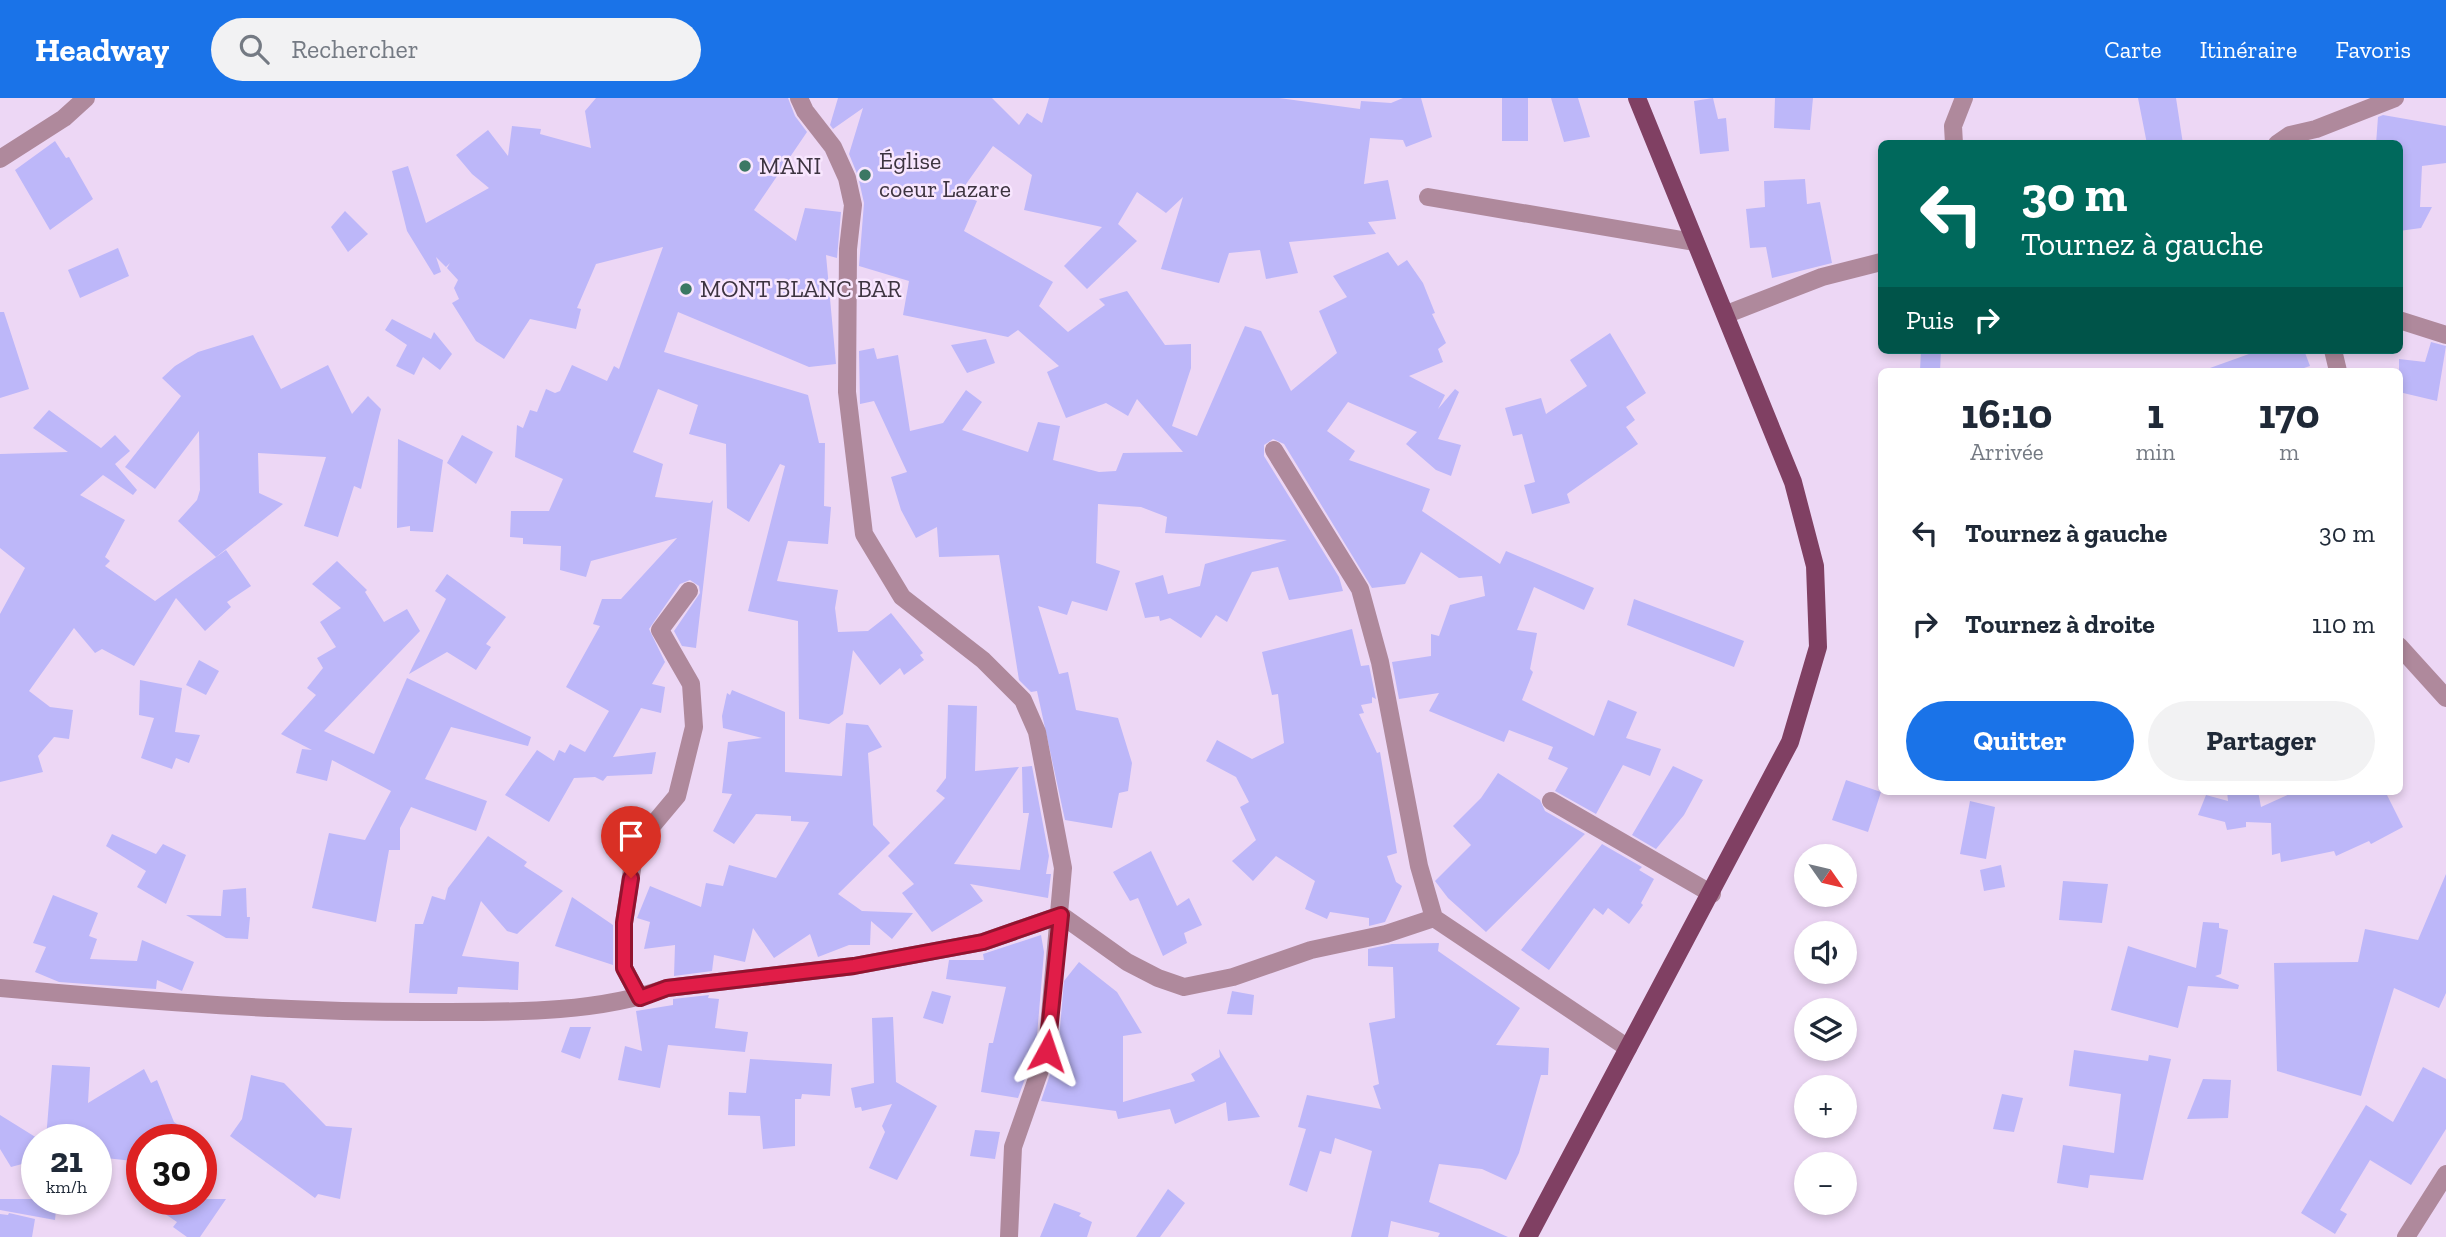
<!DOCTYPE html>
<html lang="fr">
<meta charset="utf-8">
<style>
body{margin:0;font-family:"Zilla Slab",serif;background:#f2f2f3;color:#1f2937;height:100vh;display:flex;flex-direction:column;font-size:26px;white-space:nowrap}
*{box-sizing:border-box;margin:0}
p{font-size:23px;color:#747a83}
.icon{flex:none;width:38px;height:38px;fill:none;stroke:currentColor;stroke-width:2;stroke-linecap:round;stroke-linejoin:round}
.map{position:relative;flex:1;overflow:hidden}
.panel{position:absolute;left:1878px;top:270px;width:525px;height:427px;display:flex;flex-direction:column;background:#fff;border-radius:10px;box-shadow:0 4px 10px #0003}
.panel>*{flex:none}
.hud{position:absolute;left:1878px;top:42px;width:525px;height:214px;border-radius:10px;box-shadow:0 4px 10px #0003;background:#00695c;color:#fff;overflow:hidden}
.needle{width:46px;rotate:124deg}
.tools{position:absolute;left:1794px;top:746px;display:grid;gap:14px}
.tools a{display:grid;place-items:center;width:63px;height:63px;border-radius:50%;background:#fff;box-shadow:0 4px 10px #0003;font-size:35px}
.speed{position:absolute;left:21px;top:1026px;display:flex;gap:14px;font-size:35px;font-weight:700;text-align:center}
.speed>*{display:grid;place-content:center;width:91px;height:91px;border-radius:50%;background:#fff;box-shadow:0 4px 10px #0003;line-height:1}
.speed small{font-size:18px;font-weight:400}
.speed .limit{border:10px solid #d22;background:#fff;color:#111}
.pin{position:absolute;display:grid;place-items:center;width:60px;height:60px;color:#fff;margin:-72px -30px;border-radius:50% 50% 50% 0;rotate:-45deg;box-shadow:0 0 7px #0007}
.pin .icon{rotate:45deg}
.me{position:absolute;width:77px;margin:-38px;rotate:5deg;stroke-linejoin:round;filter:drop-shadow(0 0 5px #0008)}
.turn{display:flex;align-items:center;gap:24px;height:147px;padding:0 28px;font-size:32px}
.turn .icon{width:91px;height:91px;stroke-width:2.5}
.turn b{display:block;font-size:49px;line-height:60px}
.then{display:flex;align-items:center;height:66px;padding:0 28px;background:#0003;gap:14px;font-size:26px}
.eta{display:flex;justify-content:space-evenly;align-items:center;height:119px;text-align:center}
.eta b{font-size:42px;font-weight:700;line-height:49px}
.cta{display:flex;gap:14px;margin-top:auto;padding:14px 28px}
.cta a{flex:1;height:80px;border-radius:42px;background:#1a73e8;color:#fff;font-size:28px;font-weight:700;line-height:80px;text-align:center}
.cta a+a{background:#f2f2f3;color:#1f2937}
ul{padding:0;list-style:none}
li{display:flex;align-items:center;gap:21px;height:91px;padding:0 28px}
li div{flex:1}
li b{display:block;font-size:26px}
li em{font-style:normal}
header{display:flex;align-items:center;gap:42px;box-sizing:border-box;height:98px;padding:0 35px;background:#1a73e8;color:#fff}
header strong{font-size:33px}
nav{display:flex;gap:38px;margin-inline-start:auto;font-size:24px}
.search{width:490px;height:63px;background:#f2f2f3;display:flex;align-items:center;gap:18px;box-sizing:border-box;padding:0 24px;border-radius:38px;color:#747a83;font-size:26px}
.map>svg:first-child{display:block}
</style>
<header>
<strong>Headway</strong>
<div class="search"><svg class="icon" aria-label="search" viewBox="0 0 24 24"><circle cx="10" cy="10" r="6"/><path d="M15 15l6 6"/></svg>Rechercher</div>
<nav><a>Carte</a><a>Itinéraire</a><a>Favoris</a></nav>
</header>
<div class="map">
<svg width="2446" height="1139" viewBox="0 0 2446 1139">
<rect width="100%" height="100%" fill="#edd7f5"/>
<path fill="#bdb7f9" d="M596,0H788L795,18L807,34L754,112L796,143L805,110L841,114L837,160L826,157L836,266L809,269L678,214L664,254L808,297L819,345H825L824,408L831,409L828,446L788,443L777,483L838,492L835,510L838,534L868,533L891,515L923,555L920,557L924,562L904,577L900,570L880,587L853,552L843,616L829,626L799,621L798,523L748,513L785,368L780,366L749,424L727,410L726,346L689,336L698,307L658,291L633,354L663,366L655,399L710,405L713,402L696,550L682,548L674,533L700,495L699,488L690,482L680,486L649,531L665,564L652,586L665,589L661,615L641,610L613,659L656,654L652,676L607,678L603,683L595,679L574,680L549,724L505,697L537,652L554,663L559,652L565,655L570,646L585,654L609,613L566,589L600,528L593,526L602,501H621L677,440L591,463L586,479L560,472L561,448L523,446V440L510,439L511,413H549L563,381L515,359L517,327L523,330L530,312L537,314L546,291L555,295L560,293L572,267L607,283L614,268L619,271L663,149L596,166L577,210L581,211L576,231L530,221L504,261L476,243L452,205L459,201L454,190L458,182L447,170L450,165L446,169L436,159L441,174L434,177L407,133L392,73L408,68L426,125L489,90L472,76L456,57L488,32L508,58L512,28L541,31L540,36L591,50L585,13Z
M838,0H992L1019,27L1027,15L1042,25L1049,0H1279L1360,11L1361,3L1391,5L1403,0H1421L1432,39L1406,49L1403,42L1370,40L1364,86L1388,82L1396,121L1368,124L1376,136L1289,144L1298,175L1266,181L1260,152L1229,155L1219,185L1161,171L1183,99L1166,115L1137,94L1118,126L1137,143L1087,191L1064,168L1102,129L1024,112L1032,77L993,48L959,96L977,103L964,133L1053,184L1039,208L1068,234L1105,207L1099,201L1127,193L1165,247L1191,246V270L1172,328L1197,338L1245,228L1261,233L1291,293L1337,255L1319,213L1347,199L1333,178L1388,154L1398,168L1407,162L1423,185L1435,215L1432,216L1446,245L1438,251L1443,264L1409,278L1445,297L1438,311L1455,291L1459,294L1438,341L1461,347L1451,378L1436,372L1406,346L1417,334L1348,304L1327,333L1355,353L1349,362L1430,391L1422,413L1500,466L1506,453L1594,490L1584,512L1534,489L1517,532L1537,535L1530,571L1533,574L1522,602L1594,638L1608,602L1637,614L1626,640L1661,651L1650,678L1623,667L1596,716L1555,693L1568,670L1548,661L1553,649L1509,632L1504,644L1429,613L1439,595L1399,601L1392,564L1431,558V536L1439,538L1450,507L1485,498L1482,478L1459,480L1421,454L1405,486L1372,490L1284,346L1273,341L1264,347V358L1339,479L1343,493L1289,502L1278,469L1252,474L1227,524L1216,517L1201,540L1170,520L1160,523L1159,518L1145,520L1135,485L1163,477L1168,496L1200,488L1205,466L1287,442L1165,435L1167,419L1141,409L1098,406L1096,465L1120,473L1107,513L1072,503L1067,517L1038,508L1059,576L1068,574L1076,612L1118,620L1132,665L1128,693L1119,695L1112,730L1065,722L1037,593L1031,594L1019,582L999,457L939,459L937,429L916,440L901,412L891,379L907,374L874,303L860,306L859,253L874,250L877,261L898,257L910,333L943,325L966,292L982,304L962,332L1028,354L1038,324L1060,328L1053,362L1099,374L1116,373L1123,355L1183,354L1137,301L1128,318L1106,305L1066,320L1047,274L1059,268L1018,232L1008,239L903,217L909,183L859,168L864,105L858,78L849,56L863,10L833,31L830,27Z
M1502,0H1528V43H1502Z
M1551,0H1578L1590,39L1564,44Z
M1713,0L1718,21L1726,20L1729,53L1700,56L1694,3Z
M1775,0H1813L1810,32L1774,30Z
M2138,0H2176L2183,46H2147Z
M2383,17L2446,28V65L2422,68L2420,109H2432L2421,130L2399,133V46H2376L2378,19Z
M55,43L66,60L69,59L93,101L50,132L15,72Z
M1805,81L1807,106L1820,104L1832,165L1772,180L1766,149L1750,150L1746,111L1765,109L1764,83Z
M345,113L368,136L348,154L331,129Z
M118,150L129,178L80,200L68,172Z
M0,214H4L29,291L0,300Z
M392,221L431,241L434,234L452,256L440,272L423,259L414,277L396,268L407,247L385,232Z
M1610,235L1646,295L1626,309L1635,322L1626,329L1638,346L1567,396L1570,405L1532,416L1524,387L1535,384L1522,336L1513,338L1505,310L1541,300L1546,316L1587,288L1570,262Z
M253,237L281,291L328,267L352,316L368,298L381,311L361,391L354,388L338,439L304,428L326,359L258,355L259,395L283,406L216,459L178,423L197,402L200,392L199,333L155,391L125,369L181,298L162,280L175,268L198,254Z
M986,241L995,265L967,275L951,247Z
M2431,244L2446,248L2437,303L2399,294V261L2425,264Z
M1921,252H1941L1940,273H1920Z
M2260,252H2304L2310,268L2295,273H2210V270Z
M49,312L101,350L115,337L130,353L115,366L137,392L133,397L103,377L80,397L125,422L105,459L110,463L105,468L155,503L226,452L251,488L227,504L231,509L205,533L176,500L134,568L102,551L95,555L74,530L29,593L50,609L73,612L69,641L54,639L38,658L43,674L0,684V516L25,470L0,450V356L68,354L33,330Z
M462,337L493,354L476,386L447,365Z
M398,341L443,362L433,434L410,433V428L397,430Z
M337,463L367,492L365,494L384,524L407,511L420,533L324,633L374,656L407,580L531,639L528,648L451,629L425,681L487,703L476,733L411,709L400,730V752H389L376,824L312,810L329,735L365,742L391,693L332,662L327,683L296,675L302,651L312,652L281,636L316,597L307,590L323,570L317,560L336,549L320,524L341,510L312,486Z
M447,476L506,519L486,546L491,549L476,572L447,554L409,576L446,501L435,493Z
M1634,501L1744,543L1734,569L1627,527Z
M1352,531L1361,568L1369,567L1376,601L1372,599V605L1361,607L1364,615L1359,616L1377,655L1380,654L1397,755L1387,758L1396,784L1402,788L1385,824L1369,828V820L1330,814L1327,821L1305,811L1315,783L1276,758L1253,783L1232,763L1256,742L1240,709L1249,704L1236,679L1206,663L1217,642L1252,661L1284,645L1278,596L1272,597L1262,554Z
M199,562L219,573L206,597L186,587Z
M140,582L182,590L175,634L200,637L189,665L176,660L172,671L141,660L154,620L139,617Z
M732,592L785,614V674L842,678L846,625L868,627L882,649L868,655L873,727L890,745L838,796L862,813L913,815L892,841L871,823L870,847H849L818,859L810,836L774,860L753,830L745,864L714,857L712,873L674,878L675,847L644,851L650,824L637,820L650,788L701,809L706,785L723,788L729,767L776,780L809,724L791,723V718L756,716L734,746L713,733L732,696L722,695L728,644L762,640L723,630L722,618L727,595L730,597Z
M948,607L977,608L975,673L1019,669L954,766L1020,772L1029,715H1023L1022,669L1032,668L1049,758L1046,776H1051L1048,800L970,786L983,803L932,834L902,795L914,786L888,758L945,700L936,693L946,680Z
M1673,668L1703,682L1684,717L1656,751L1632,737Z
M1498,675L1540,702L1545,713L1585,736L1486,834L1448,800L1435,783L1471,747L1453,728L1481,700Z
M1846,682L1881,694L1868,734L1832,722Z
M2227,693H2258L2261,709L2296,693H2385L2403,729L2371,746L2369,743L2336,758L2334,753L2281,764L2280,755L2272,757L2271,725L2246,724V729L2227,732L2225,724L2198,717L2206,697L2228,703Z
M1970,703L1995,709L1986,761L1960,756Z
M112,736L156,756L163,746L186,757L166,806L137,789L146,773L106,748Z
M488,738L527,764L524,768L563,793L517,836L507,833L481,803L462,858L519,864L518,892L458,889L457,896L409,895L415,826H423L432,798L445,802L448,790Z
M1602,746L1642,769L1639,772L1654,781L1641,805L1643,807L1629,826L1608,810L1603,817L1594,810L1549,872L1521,852Z
M1151,753L1177,808L1189,800L1202,827L1184,835L1187,845L1163,858L1138,800L1130,803L1113,774Z
M2001,767L2005,789L1984,793L1980,772Z
M2446,776V895L2439,910L2394,890L2361,998L2277,973L2274,865L2358,864L2365,831L2418,842Z
M2063,783L2108,786L2102,825L2059,822Z
M246,790L247,819H250L248,841L226,840L186,817L221,818L223,792Z
M53,797L98,815L89,838L97,841L90,861L137,863L142,842L194,864L182,893L157,882L156,891L59,884L35,874L46,849L33,845Z
M572,799L613,827V867L555,848Z
M2203,824L2219,825V830L2228,832L2221,876L2215,878L2239,887L2238,891L2188,888L2178,930L2111,912L2128,848L2196,870Z
M1041,837L1044,854L1036,950L1018,1000L981,994L989,945H993L1006,889L946,881L949,862H984L983,856Z
M1439,845L1438,853L1520,910L1496,947L1549,950L1548,977H1541L1519,1055L1506,1082L1482,1071L1439,1066L1429,1104L1508,1139H1438L1440,1135L1391,1123L1388,1139H1351L1372,1053L1335,1040L1331,1056L1320,1053L1307,1094L1289,1087L1306,1031L1298,1029L1307,997L1381,1011L1373,988L1379,986L1369,925L1395,920L1393,869L1368,868V851L1392,846Z
M1079,864L1117,894L1142,935L1123,938V1004L1195,983L1191,976L1220,959L1219,951L1260,1019L1228,1023L1226,1004L1175,1026L1170,1011L1118,1021L1116,1013L1041,1003L1058,953L1064,883Z
M932,893L951,898L943,926L923,920Z
M1232,893L1254,897L1252,917L1227,916Z
M709,897L708,900L719,901L715,930L748,934L745,954L668,947L660,990L618,982L625,948L642,953L636,913L673,907V901Z
M893,919L896,984L937,1008L897,1082L869,1070L885,1034L882,1028L892,1006L862,1013L861,1009L855,1010L851,990L874,985L872,920Z
M570,929H591L580,961L561,954Z
M2074,952L2148,963L2149,957L2171,961L2143,1082L2090,1077L2088,1090L2057,1085L2063,1047L2114,1055L2121,996L2069,988Z
M750,961L832,966L830,998L802,996L801,1001H795V1048L763,1051L760,1018L728,1017L729,994L746,995Z
M52,967L90,969L88,1005L144,971L151,985L157,982L174,1024L199,1041H142V1051L134,1045L133,1063L96,1059V1041H46Z
M2423,969L2446,981V1031L2411,1087L2370,1062L2340,1112L2347,1116L2335,1136L2301,1115L2366,1007L2393,1024Z
M251,977L284,985L326,1028L352,1030L340,1101L318,1096L315,1100L230,1038L242,1021Z
M2203,981L2231,982L2228,1020L2187,1021Z
M2002,996L2023,1000L2014,1034L1993,1031Z
M0,1017L37,1040V1062L11,1069L0,1051Z
M975,1032L1000,1034L995,1061L970,1058Z
M1168,1091L1185,1105L1160,1139H1136Z
M0,1101H57L55,1122L0,1112Z
M143,1101H226L200,1139H187L173,1129L177,1124Z
M1054,1105L1081,1115L1079,1118L1092,1124L1087,1139H1040Z
M9,1115L35,1121L32,1139H0V1116L8,1117Z"/>
<g fill="none" stroke-linecap="round" stroke-linejoin="round">
<path stroke="#af899c" stroke-width="18" d="M799,0L805,13L833,49L847,80L853,107L848,151L847,294L864,436L902,499L983,562L1023,602L1037,634L1063,770L1047,952L1013,1049L1009,1139
M1954,46L1953,28L1964,0
M2277,46L2290,37L2316,31L2395,0
M0,61L64,20L86,0
M1428,99L1694,144
M1727,216L1822,179L1881,164
M2399,222L2446,237
M2333,252L2338,273
M1274,352L1360,491L1380,564L1419,768L1434,820
M2399,548L2446,600
M1551,703L1712,796
M0,890C147,903 293,915 441,914C515,914 597,915 667,890L854,868L983,844L1061,817L1127,864L1158,880L1184,889L1233,879L1311,852L1386,836L1434,820L1628,950
M640,900L624,870V825L634,758L651,729L677,698L694,629L691,586L660,532L689,493
M2406,1139L2446,1076"/>
<path stroke="#804063" stroke-width="18" d="M1528,1139L1790,644L1818,549L1815,468L1793,384L1637,0"/>
</g>
<g fill="none" stroke-linecap="round" stroke-linejoin="round">
<defs>
<path id="route" d="M631,780L624,825V870L640,900L667,890L854,868L983,844L1061,817L1047,953"/>
</defs>
<use href="#route" stroke="#92132f" stroke-width="18"/>
<use href="#route" stroke="#e11d48" stroke-width="12"/>
</g>
<g fill="#3b7864" stroke="#f8e6fe" stroke-width="2.5">
<circle cx="745" cy="68" r="7"/>
<circle cx="865" cy="77" r="7"/>
<circle cx="686" cy="191" r="7"/>
</g>
<g text-anchor="middle" stroke-width="5" stroke-linejoin="round" paint-order="stroke">
<g font-size="24" fill="#3d3440" stroke="#f8e6fe" text-anchor="start">
<text x="879" y="71">Église<tspan x="879" dy="28">coeur Lazare</tspan></text>
<text x="759" y="76">MANI</text>
<text x="700" y="199">MONT BLANC BAR</text>
</g>
</g>
</svg>
<div class="tools">
<a><svg class="needle" viewBox="-14 -14 28 28"><path d="M0-13l5 13h-10z" fill="#e53935"/><path d="M0 13l5-13h-10z" fill="#747a83"/></svg></a>
<a><svg class="icon" aria-label="sound" viewBox="0 0 24 24"><path d="M4 9h4l5-4v14l-5-4H4zM17 9q2 3 0 6"/></svg></a>
<a><svg class="icon" aria-label="layers" viewBox="0 0 24 24"><path d="M12 4l9 5-9 5-9-5zM3 14l9 5 9-5"/></svg></a>
<a>+</a>
<a>−</a>
</div>
<div class="speed"><div>21<small>km/h</small></div><div class="limit">30</div></div>
<div class="pin" style="left:631px;top:780px;background:#d93025"><svg class="icon" aria-label="arrive" viewBox="0 0 24 24"><path d="M6 21V4h12l-3 4 3 4H6"/></svg></div>
<svg class="me" style="left:1047px;top:953px" viewBox="-20 -20 40 40"><path d="M0-17L14 15 0 8-14 15z" fill="#e11d48" stroke="#fff" stroke-width="4"/></svg>
<div class="hud">
<div class="turn"><svg class="icon" aria-label="left" viewBox="0 0 24 24"><path d="M17 20v-9H6M10 6l-5 5 5 5"/></svg><div><b>30 m</b>Tournez à gauche</div></div>
<div class="then">Puis<svg class="icon" aria-label="right" viewBox="0 0 24 24"><path d="M7 20v-9h11M14 6l5 5-5 5"/></svg></div>
</div>
<section class="panel">
<div class="eta">
<div><b>16:10</b><p>Arrivée</p></div>
<div><b>1</b><p>min</p></div>
<div><b>170</b><p>m</p></div>
</div>
<ul>
<li><svg class="icon" aria-label="left" viewBox="0 0 24 24"><path d="M17 20v-9H6M10 6l-5 5 5 5"/></svg><div><b>Tournez à gauche</b></div><em>30 m</em></li>
<li><svg class="icon" aria-label="right" viewBox="0 0 24 24"><path d="M7 20v-9h11M14 6l5 5-5 5"/></svg><div><b>Tournez à droite</b></div><em>110 m</em></li>
</ul>
<div class="cta"><a>Quitter</a><a>Partager</a></div>
</section>
</div>
